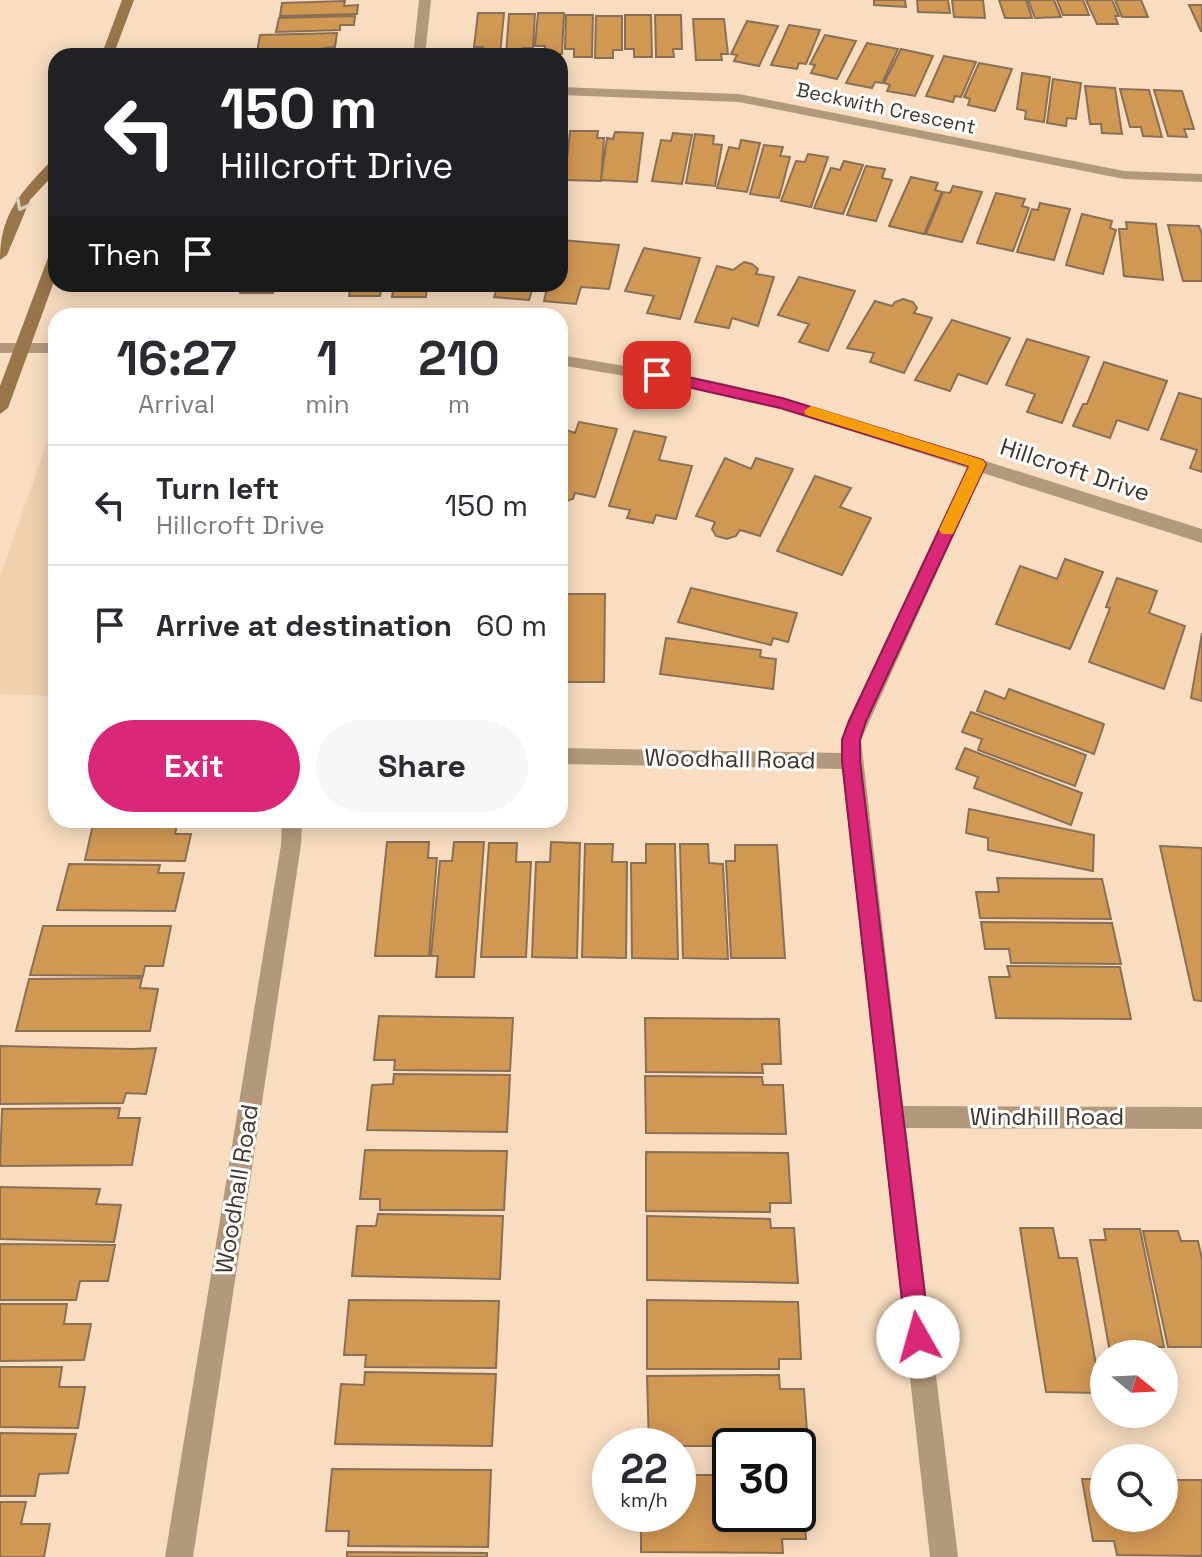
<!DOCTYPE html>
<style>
body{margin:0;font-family:"Space Grotesk",sans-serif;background:#f7f7f7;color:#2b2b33;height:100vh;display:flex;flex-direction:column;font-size:30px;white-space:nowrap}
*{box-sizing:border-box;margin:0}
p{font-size:26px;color:#7c7c81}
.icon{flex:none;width:44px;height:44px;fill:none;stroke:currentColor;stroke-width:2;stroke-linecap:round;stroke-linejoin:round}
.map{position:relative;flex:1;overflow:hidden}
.drawer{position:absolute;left:48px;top:308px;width:520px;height:520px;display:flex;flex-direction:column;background:#fff;border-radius:24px;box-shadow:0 4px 20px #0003}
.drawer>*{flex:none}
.hud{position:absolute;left:48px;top:48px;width:520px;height:244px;border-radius:24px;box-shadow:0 4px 20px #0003;background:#202124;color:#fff;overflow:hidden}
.needle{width:52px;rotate:108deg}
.controls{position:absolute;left:1090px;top:1340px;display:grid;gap:16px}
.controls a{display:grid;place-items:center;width:88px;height:88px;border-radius:50%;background:#fff;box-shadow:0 4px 20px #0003;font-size:40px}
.speed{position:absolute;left:592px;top:1428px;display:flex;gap:16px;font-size:40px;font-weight:700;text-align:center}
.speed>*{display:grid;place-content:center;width:104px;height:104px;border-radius:50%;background:#fff;box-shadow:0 4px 20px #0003;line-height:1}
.speed small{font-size:20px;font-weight:400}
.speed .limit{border:4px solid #111;border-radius:12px;background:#fff;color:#111}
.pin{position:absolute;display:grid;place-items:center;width:68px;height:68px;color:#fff;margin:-34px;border-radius:16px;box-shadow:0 4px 12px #0006}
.me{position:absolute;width:88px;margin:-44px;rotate:353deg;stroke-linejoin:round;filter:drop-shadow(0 0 6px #0008)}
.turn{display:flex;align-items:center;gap:28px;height:168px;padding:0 40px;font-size:36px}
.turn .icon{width:104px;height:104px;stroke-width:2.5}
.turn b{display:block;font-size:56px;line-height:68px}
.then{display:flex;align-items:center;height:76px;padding:0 40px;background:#0003;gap:16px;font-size:30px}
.eta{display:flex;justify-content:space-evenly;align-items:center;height:136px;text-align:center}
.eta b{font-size:48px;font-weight:700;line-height:56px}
.action{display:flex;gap:16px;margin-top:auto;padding:16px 40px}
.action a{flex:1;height:92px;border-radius:48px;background:#db2777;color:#fff;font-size:32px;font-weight:700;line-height:92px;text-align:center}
.action a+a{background:#f7f7f7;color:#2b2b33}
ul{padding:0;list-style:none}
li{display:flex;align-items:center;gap:24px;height:120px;padding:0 40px;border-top:2px solid #e1e1e2}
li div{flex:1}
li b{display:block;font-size:30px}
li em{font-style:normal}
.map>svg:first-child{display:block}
</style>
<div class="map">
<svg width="1202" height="1557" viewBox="0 0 1202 1557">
<rect width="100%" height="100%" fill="#f8ddc0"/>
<path fill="#f0d1ae" d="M56,416V696L0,694V577Z"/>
<path fill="#d19854" stroke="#887056" stroke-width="2" d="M874,0H905L906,7L874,5Z
M917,0H948L950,13L918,12Z
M952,0H983L985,18L954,17Z
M999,0H1026L1032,18H1005Z
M1028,0H1054L1061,17L1035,18Z
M1057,0H1083L1089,15H1063Z
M1086,0H1112L1119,16H1115L1118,24H1097Z
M1115,0H1141L1148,17H1122Z
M345,1L344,6L358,5L357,14L280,16L282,3Z
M1189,5H1202V31H1201Z
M478,13H504L500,55H483V47H474Z
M538,13H564L562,54H544L545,46H535Z
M509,14H535L533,48H523V55H506Z
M566,15H593L592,57H574V49H565Z
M625,15H651L652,57H634V49H625Z
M655,15H681L682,49H673L674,57H656Z
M355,16L354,25H340V30L276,32L279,18Z
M596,16H622V50H613V58H595Z
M693,19H724L728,54H721L722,60H696Z
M747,21L778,26L759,66L734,61L737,55L731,54Z
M789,25L820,30L806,64L799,63L797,69L771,65Z
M337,33L335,47L324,48V51L257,53L260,35Z
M825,35L856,41L837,79L811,73L815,65L810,64Z
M867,43L898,49L882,83L875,82L872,88L846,83Z
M901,49L933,56L915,96L887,91L890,85L884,83Z
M944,56L976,62L961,97L955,96L953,102L926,96Z
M979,63L1012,69L995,111L968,105L970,99L964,97Z
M1022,73L1050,77L1044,122L1025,119L1026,111L1017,109Z
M1053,79L1081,83L1076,119L1067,118L1066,126L1047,123Z
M1085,86L1115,88L1122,134L1102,133L1101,124H1090Z
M1120,89L1149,90L1162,137L1143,136L1141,127H1130Z
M1154,90L1182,91L1194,129H1184L1187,137L1168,136Z
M570,131H598L597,138H604L601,181L565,180Z
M615,132L643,133L637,182L601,180L607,138L613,139Z
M673,133L692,135L682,184L652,181L661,140L671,141Z
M695,134L714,136L713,144L722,145L715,186L686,183Z
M741,140L760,143L747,192L717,188L729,147L739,149Z
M764,145L783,147L780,156L790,157L779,198L750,194Z
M808,154L828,157L811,207L781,201L796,161L805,162Z
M844,161L863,165L843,214L814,208L831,168L840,170Z
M866,166L885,169L882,178L892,180L876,221L847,215Z
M911,177L938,183L935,190L942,192L924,234L889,226Z
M953,186L982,192L962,242L926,234L943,192L950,193Z
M996,193L1025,199L1022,206L1029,208L1013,251L977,243Z
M1040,203L1070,209L1054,260L1017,252L1032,209L1038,210Z
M1082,214L1112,221L1110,228L1116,230L1103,274L1066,265Z
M1126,222L1156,224L1163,280L1124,276L1119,229H1127Z
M1168,225L1199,226L1202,234V281H1183Z
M561,240L619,245L609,289L581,287L576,304L544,301L548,284H560Z
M644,248L700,258L680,319L647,313L654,296L625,291Z
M744,262L752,264L758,269L756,274L774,277L758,326L732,318L729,328L695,322L717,266L733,270Z
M799,277L855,291L828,351L799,342L809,324L778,315Z
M242,284H275L273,293H240Z
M351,284H382L380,296H349Z
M394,284H427L426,297H392Z
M473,284H534L529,300L494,297L497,288H472Z
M903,299L913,302L917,308L914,313L932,318L904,373L870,362L874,353L847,348L875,301L892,306L895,302Z
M952,320L1010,338L987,384L958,374L950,391L915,380Z
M1027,339L1089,357L1062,423L1027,412L1035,394L1006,385Z
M1104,362L1167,381L1148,430L1117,420L1110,438L1073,426L1083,404H1087Z
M1179,393L1202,399V472L1190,468L1197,450L1161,439Z
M579,422L617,429L595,497L575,493L573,499L560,503V428L575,433Z
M634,431L666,437L659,460L692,466L676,519L656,515L653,523L627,518L630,510L609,506Z
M725,458L751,469L756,458L793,469L760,536L740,530L736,536L727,539L716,536L712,529L715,522L696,516Z
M815,476L851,488L840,507L871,518L842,575L777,551Z
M1065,559L1103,572L1070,649L996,624L1020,566L1057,579Z
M1117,578L1157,591L1149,613L1185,626L1164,689L1089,662L1110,608L1106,607Z
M691,588L797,613L788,642L773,638L771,645L678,622Z
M560,594H605L604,682H565L566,669H560Z
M1202,633V701L1191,698Z
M666,638L761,650L760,657L776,659L773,689L660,674Z
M1009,689L1104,724L1094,754L977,711L985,691L1005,699Z
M971,712L1086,755L1075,786L978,750L982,739L962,732Z
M965,748L1082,793L1071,825L974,788L978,777L956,769Z
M969,809L1094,835L1093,871L988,850V838L966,833Z
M94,820H178L175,834H191L185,861L85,860Z
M387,842H429L428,858H437L429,956H375Z
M454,842H484L474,977H436L438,956H431L440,861H452Z
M551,842L580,843L577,958L532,957L536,862H550Z
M489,843H517L516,862H531L526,957H481Z
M585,844H613L612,862H627L626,958L582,957Z
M646,844H675L678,959L632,958L631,863H646Z
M680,844H708L709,863L723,864L728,959L683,958Z
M735,845H777L785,958H731L726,861H735Z
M1160,846L1202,848V1001L1194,1000Z
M69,864L160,865L158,873H184L175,911L57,910Z
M997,878L1102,879L1111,919L980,918L976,892H999Z
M981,922L1112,923L1121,964L1011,963L1009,949H985Z
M43,926H171L163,966H145L143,976L30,975Z
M1007,966L1120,967L1131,1019L996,1018L989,977H1010Z
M142,978L140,988L158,989L150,1031H16L29,979Z
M379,1016L513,1018L510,1071L394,1070L395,1060H374Z
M645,1018L779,1019L781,1064H762L763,1073L646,1072Z
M0,1046L132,1049L156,1048L146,1094L126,1093L123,1103L0,1104Z
M394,1074L510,1075L507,1132L367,1130L372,1085L393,1084Z
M645,1076L762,1077L763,1085H783L786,1134L646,1133Z
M120,1108L118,1118H140L132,1165L0,1166L2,1109Z
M365,1150L507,1151L504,1210H380V1199H360Z
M646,1152L788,1153L791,1203H770V1212L646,1211Z
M0,1187L100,1189L96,1204L121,1205L114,1242L0,1239Z
M378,1214L503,1216L500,1279L352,1276L357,1226H376Z
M647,1216L770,1219L771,1228H794L798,1283L647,1280Z
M1020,1228H1053L1059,1258H1077L1101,1393L1046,1392Z
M1104,1229H1140L1164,1347H1109L1090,1240H1106Z
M1143,1231H1178L1181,1241H1198L1202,1259V1347H1168Z
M0,1244L115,1245L108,1281H80L76,1300H0Z
M349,1300L499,1301L496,1368L365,1367L366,1355H344Z
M647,1300L798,1302L801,1359H779V1369H647Z
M0,1304H67L64,1324H91L84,1360L0,1361Z
M0,1367H62L59,1387H85L78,1428L0,1427Z
M365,1372L496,1374L492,1446L335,1444L341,1384L364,1385Z
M779,1375L780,1389H804L808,1446H649L647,1376Z
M0,1433L76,1434L68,1473L39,1474L35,1496H0Z
M332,1469L491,1470L488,1547L348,1546L349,1531H326Z
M678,1475H730V1514H798V1476H802L806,1539H782L783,1553L641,1552V1514H678Z
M1082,1479H1104V1518H1164V1480H1202V1556L1117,1555L1114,1541H1093Z
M0,1502H26L21,1524H50L44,1557H0Z
M347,1552L487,1553V1557H347Z"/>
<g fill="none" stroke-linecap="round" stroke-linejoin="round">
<path fill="#b2997d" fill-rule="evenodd" d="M419,0H431L425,56H413Z
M560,87L739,94L1124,171L1202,174V182L1124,179L739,102L560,95Z
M978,458L986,464L861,740L903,1106L1202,1107V1129L906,1128L958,1557H930L842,769L560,764V748L841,753V740L848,721L970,464Z
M282,820H302L301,845L193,1557H165L281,845Z"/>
<path fill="#b2997d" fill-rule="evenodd" d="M0,343H56V353H0Z
M560,355L713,381L782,397L1202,529V543L779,408L713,391L560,365Z"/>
<path fill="#99754a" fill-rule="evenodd" d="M122,0H134L113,56H101Z
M56,160V172L30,200L7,255L0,260C0,214 21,192 51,161Z
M56,250V276L8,408L0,414V386L49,255Z"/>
</g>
<defs><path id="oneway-chevron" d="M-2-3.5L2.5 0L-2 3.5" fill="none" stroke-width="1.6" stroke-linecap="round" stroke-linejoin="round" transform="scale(2)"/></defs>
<use stroke="#dbcfc0" href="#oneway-chevron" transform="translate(22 205) rotate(118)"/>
<path fill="#db2777" stroke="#8e194d" stroke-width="2" d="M657,370L782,398L983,460L986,464L866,721L860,740V761L930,1337L926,1345L918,1348L910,1345L906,1337L842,761V740L849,721L969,466L780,408L652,379V372Z"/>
<path fill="#f59e0b" d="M811,406L983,460L986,464L953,534H942L939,530L969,466L806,415L804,411Z"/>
<g text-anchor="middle" stroke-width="6" stroke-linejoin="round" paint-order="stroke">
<g font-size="20" fill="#40362a" stroke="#fff">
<text transform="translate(886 108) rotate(12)" y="7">Beckwith Crescent</text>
</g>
<g font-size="24" fill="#40362a" stroke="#fff">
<text transform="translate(1075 470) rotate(18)" y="8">Hillcroft Drive</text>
<text transform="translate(730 759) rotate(1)" y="8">Woodhall Road</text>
<text x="1047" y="1125">Windhill Road</text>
<text transform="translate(237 1189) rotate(-81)" y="8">Woodhall Road</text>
</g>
</g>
</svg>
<div class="controls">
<a><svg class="needle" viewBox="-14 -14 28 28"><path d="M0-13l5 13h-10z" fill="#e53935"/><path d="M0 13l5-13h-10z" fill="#7c7c81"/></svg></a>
<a><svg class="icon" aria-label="search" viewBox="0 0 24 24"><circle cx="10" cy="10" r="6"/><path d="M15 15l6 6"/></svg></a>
</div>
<div class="speed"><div>22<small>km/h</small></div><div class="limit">30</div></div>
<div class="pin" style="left:657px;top:375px;background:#d93025"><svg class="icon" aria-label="arrive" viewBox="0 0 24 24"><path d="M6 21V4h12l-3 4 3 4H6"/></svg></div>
<svg class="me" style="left:918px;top:1337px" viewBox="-20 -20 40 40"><circle r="19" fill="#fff"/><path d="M0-13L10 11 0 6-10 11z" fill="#db2777"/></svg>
<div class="hud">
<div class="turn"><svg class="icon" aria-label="left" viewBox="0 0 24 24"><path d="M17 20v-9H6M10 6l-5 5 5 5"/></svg><div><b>150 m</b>Hillcroft Drive</div></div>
<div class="then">Then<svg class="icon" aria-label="arrive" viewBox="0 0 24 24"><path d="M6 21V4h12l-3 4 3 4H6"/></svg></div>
</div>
<section class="drawer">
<div class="eta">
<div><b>16:27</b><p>Arrival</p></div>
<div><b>1</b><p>min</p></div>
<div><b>210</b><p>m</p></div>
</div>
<ul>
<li><svg class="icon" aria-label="left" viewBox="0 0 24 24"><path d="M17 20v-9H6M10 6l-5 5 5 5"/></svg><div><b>Turn left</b><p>Hillcroft Drive</p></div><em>150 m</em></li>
<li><svg class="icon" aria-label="arrive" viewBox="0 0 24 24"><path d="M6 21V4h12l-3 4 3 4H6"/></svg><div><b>Arrive at destination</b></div><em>60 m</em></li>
</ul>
<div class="action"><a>Exit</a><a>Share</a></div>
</section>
</div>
